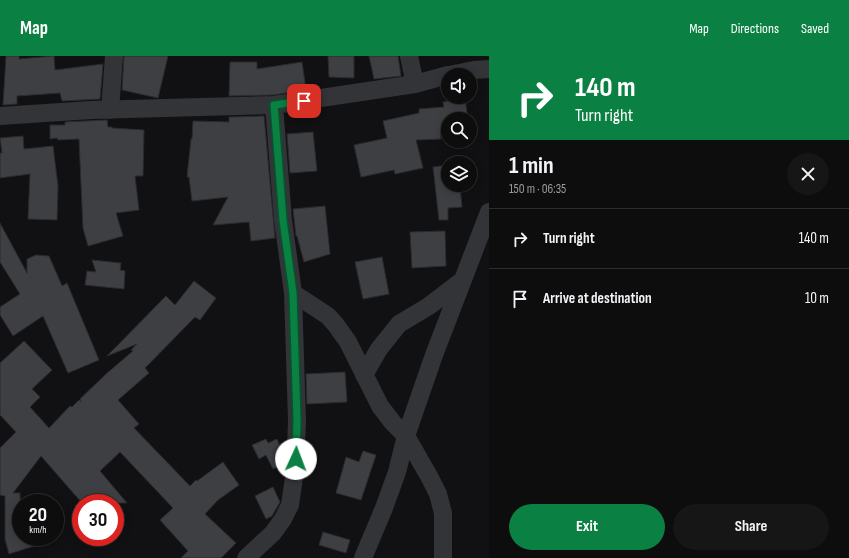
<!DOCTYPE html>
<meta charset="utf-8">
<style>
body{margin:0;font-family:"Sofia Sans Condensed",sans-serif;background:#161617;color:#f1f3f6;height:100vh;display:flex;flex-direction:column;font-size:15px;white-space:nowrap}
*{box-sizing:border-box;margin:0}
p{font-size:13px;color:#9a9c9e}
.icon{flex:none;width:22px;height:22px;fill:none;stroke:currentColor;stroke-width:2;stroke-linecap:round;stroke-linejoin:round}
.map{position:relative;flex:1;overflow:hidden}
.side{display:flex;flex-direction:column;background:#0d0d0e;width:360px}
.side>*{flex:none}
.top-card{background:#0b8043;color:#fff;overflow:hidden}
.fabs{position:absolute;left:441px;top:12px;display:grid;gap:8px}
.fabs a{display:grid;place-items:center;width:36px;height:36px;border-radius:50%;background:#0d0d0e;box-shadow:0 2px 10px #0003,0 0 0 1px #2d2d2e;font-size:20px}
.speed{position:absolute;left:12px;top:438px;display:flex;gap:8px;font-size:20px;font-weight:700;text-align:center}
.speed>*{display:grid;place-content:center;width:52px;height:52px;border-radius:50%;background:#0d0d0e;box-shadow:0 2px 10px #0003,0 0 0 1px #2d2d2e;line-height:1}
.speed small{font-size:10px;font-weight:400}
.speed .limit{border:6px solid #d22;background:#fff;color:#111}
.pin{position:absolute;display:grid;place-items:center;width:34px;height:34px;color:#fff;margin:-17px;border-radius:8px;box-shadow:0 2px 6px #0006}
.me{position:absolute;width:44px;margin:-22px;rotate:2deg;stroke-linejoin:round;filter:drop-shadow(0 0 3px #0008)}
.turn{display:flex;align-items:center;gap:14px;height:84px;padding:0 20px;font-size:18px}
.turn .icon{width:52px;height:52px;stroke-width:2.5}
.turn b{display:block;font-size:28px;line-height:34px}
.round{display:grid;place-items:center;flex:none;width:42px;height:42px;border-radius:21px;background:#161617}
.summary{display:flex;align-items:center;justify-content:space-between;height:68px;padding:0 20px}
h1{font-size:24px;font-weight:700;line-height:30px}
.cta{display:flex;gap:8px;margin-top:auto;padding:8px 20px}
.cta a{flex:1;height:46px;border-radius:24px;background:#0b8043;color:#fff;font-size:16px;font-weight:700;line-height:46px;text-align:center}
.cta a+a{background:#161617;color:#f1f3f6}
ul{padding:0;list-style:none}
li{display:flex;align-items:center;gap:12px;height:60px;padding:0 20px;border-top:1px solid #2d2d2e}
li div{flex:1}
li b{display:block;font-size:15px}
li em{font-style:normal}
header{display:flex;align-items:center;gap:24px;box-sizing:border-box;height:56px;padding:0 20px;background:#0b8043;color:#fff}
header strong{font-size:19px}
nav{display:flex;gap:22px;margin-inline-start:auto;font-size:14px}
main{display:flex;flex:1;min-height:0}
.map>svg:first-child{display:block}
</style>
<header>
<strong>Map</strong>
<nav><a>Map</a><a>Directions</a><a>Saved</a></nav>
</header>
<main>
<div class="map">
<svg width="489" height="502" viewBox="0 0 489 502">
<rect width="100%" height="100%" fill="#111113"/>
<path fill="#3d3f43" stroke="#2b2b2f" d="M6,0H19V3L54,0L55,14L103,8L100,43L62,45L60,37L17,40V48L3,49Z
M124,0H168L158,42L122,34Z
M328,0H354V22L329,21Z
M369,0H398L401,20L374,23Z
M230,6H257V13L302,6L306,34L273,39L229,40Z
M465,43L468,63H448V71L440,73L441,83L416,84L423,112L395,118L394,114L361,121L354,89L387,82L383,65L419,57V53L444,51L443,46Z
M264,60L275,182L251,185L249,166L213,169L228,141L192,145L189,121H187L191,83H192L193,65L229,66V61Z
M107,64L108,71H112V72L144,74L143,120H135L139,154L116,157L123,180L88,190L83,172L79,83L58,84L57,82L50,83V69H65V66Z
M313,76L317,115L290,117L287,78Z
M23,80L24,93L53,90L58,130L57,164L28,163L30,118L0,122V97H2L0,82Z
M448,109V129H460L462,151L448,152V164H439L433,111Z
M325,150L330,198L304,206L297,180H296L293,153Z
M0,167L27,217V203L36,199L49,200L62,230L67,227L99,304L68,317L43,260L13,280L0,259V251L20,238L0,206Z
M445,175L446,210L412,212L410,176Z
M382,201L389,238L363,243L355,206Z
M92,204L121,207L120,214L125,215L124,233L85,229L87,215L96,216Z
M194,225L216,242L200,264L195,261L145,312L149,317L118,344L139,368L134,372L190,430L196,424L197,425L223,406L239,429L218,444L205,458L236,487L221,502H181L188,495L160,464L173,452L120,396L100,415L127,447H82L41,400L13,437H20L21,481H52L53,484L9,498L5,483V440L0,439V392L16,376L0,359V307L24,285L52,314L32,333L40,341L30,351L49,372L70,350L72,351L79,344L81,346L80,343L106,318L133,295L131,294L137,288L107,300L166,240L175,249Z
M345,316L347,346L307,348L306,318Z
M266,383L268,387L277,383L285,401V408L273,413L266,399L259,403L252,389Z
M363,395L376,399L361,444L336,437L346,401L359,406Z
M273,431L280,446L272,460L266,463L255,440Z
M323,476L350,484L346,497L319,489Z"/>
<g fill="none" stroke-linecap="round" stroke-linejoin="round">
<path stroke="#323438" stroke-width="18" d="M409,0L415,28
M449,19L474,14L489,13
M110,54L114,0
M0,60L91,54L274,49L415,28L448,19
M293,237L328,260L336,269L348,286L380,350L393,367L406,380L430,422L438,438L443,457V502
M364,319L379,293L399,268L429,250L463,224
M246,502L273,477L283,463L290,449L295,415L297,365L293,237L283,164L274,49
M363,502L384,452L397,416L406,380L434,299L489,156"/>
</g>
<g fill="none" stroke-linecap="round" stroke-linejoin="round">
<defs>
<path id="route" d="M296,403L297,365L293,237L283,164L274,49L304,45"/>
</defs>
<use href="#route" stroke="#07532c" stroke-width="10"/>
<use href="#route" stroke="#0b8043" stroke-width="7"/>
</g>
</svg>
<div class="fabs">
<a><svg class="icon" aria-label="sound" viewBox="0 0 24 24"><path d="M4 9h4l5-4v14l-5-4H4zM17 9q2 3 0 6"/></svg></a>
<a><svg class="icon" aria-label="search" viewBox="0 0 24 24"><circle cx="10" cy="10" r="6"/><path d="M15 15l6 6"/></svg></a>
<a><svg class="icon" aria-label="layers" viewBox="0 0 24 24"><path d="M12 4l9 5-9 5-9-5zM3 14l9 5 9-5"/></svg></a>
</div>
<div class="speed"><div>20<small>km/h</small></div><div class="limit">30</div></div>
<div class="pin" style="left:304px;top:45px;background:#d93025"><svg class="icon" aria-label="arrive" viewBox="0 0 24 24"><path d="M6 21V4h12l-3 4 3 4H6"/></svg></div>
<svg class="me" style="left:296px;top:403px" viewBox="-20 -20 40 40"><circle r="19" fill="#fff"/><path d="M0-13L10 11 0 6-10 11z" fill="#0b8043"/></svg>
</div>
<section class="side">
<div class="top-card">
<div class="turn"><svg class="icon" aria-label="right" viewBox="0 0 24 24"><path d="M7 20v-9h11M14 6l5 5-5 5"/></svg><div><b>140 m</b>Turn right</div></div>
</div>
<div class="summary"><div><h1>1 min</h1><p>150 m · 06:35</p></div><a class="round"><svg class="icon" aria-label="close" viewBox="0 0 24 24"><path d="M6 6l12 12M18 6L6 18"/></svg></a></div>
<ul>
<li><svg class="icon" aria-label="right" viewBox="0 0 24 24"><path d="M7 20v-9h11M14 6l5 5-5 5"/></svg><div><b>Turn right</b></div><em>140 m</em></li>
<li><svg class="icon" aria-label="arrive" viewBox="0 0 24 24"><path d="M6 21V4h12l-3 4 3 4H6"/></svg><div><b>Arrive at destination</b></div><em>10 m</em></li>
</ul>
<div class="cta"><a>Exit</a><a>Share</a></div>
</section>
</main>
